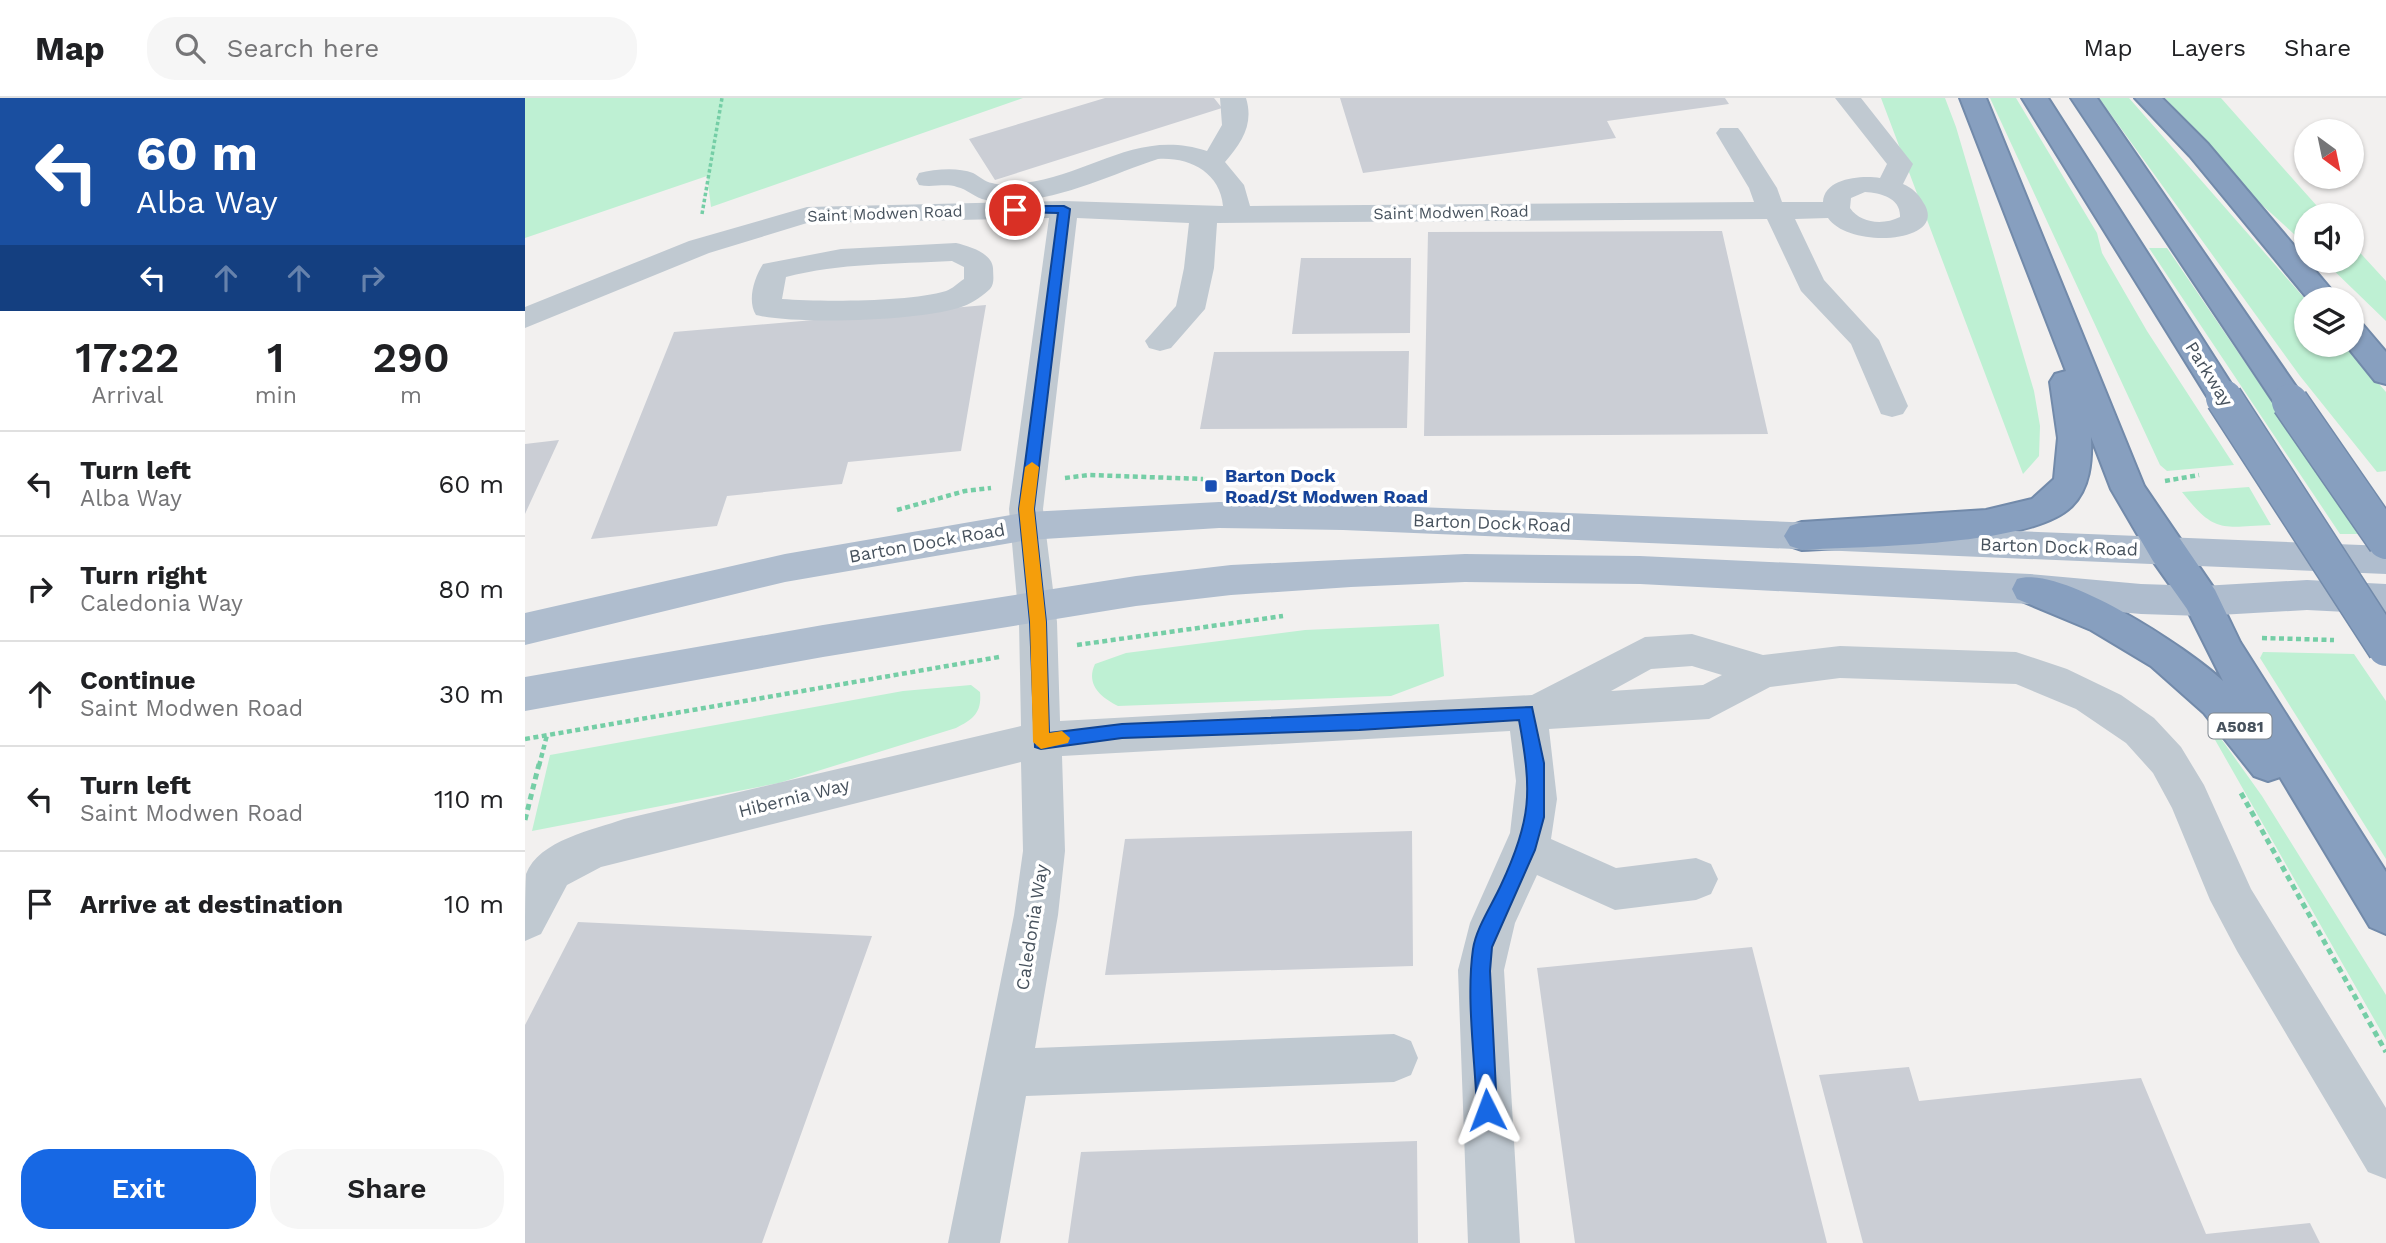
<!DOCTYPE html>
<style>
body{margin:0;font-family:"Work Sans",sans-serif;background:#f6f6f6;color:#202124;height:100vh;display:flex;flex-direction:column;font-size:26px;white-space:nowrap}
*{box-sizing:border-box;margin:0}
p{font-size:23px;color:#757577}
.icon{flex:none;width:38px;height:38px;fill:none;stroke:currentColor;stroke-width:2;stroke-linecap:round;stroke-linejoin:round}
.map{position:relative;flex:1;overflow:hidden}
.drawer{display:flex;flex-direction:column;background:#fff;width:525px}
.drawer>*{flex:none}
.guide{background:#1a4fa0;color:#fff;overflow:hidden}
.needle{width:46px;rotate:147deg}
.tools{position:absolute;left:1769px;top:21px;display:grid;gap:14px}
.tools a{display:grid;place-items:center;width:70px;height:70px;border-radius:50%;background:#fff;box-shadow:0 2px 5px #0004;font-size:35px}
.pin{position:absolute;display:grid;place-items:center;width:60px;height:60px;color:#fff;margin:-30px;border:4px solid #fff;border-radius:50%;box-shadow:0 2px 7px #0007}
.me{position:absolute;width:77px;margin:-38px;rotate:357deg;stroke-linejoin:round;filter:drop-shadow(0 0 5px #0008)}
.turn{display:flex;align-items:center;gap:24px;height:147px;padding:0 21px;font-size:32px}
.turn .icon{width:91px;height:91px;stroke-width:2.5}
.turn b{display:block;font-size:49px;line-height:60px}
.lanes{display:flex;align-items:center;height:66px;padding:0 21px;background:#0003;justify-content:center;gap:35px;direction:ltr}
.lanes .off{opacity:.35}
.eta{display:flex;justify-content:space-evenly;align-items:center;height:119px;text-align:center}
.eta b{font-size:42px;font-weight:600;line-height:49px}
.cta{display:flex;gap:14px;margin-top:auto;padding:14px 21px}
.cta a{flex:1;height:80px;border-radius:28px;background:#1768e4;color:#fff;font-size:28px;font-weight:600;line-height:80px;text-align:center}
.cta a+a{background:#f6f6f6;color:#202124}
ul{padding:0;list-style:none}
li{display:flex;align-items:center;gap:21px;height:105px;padding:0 21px;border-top:2px solid #e0e0e0}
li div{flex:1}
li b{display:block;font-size:26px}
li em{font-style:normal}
header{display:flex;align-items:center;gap:42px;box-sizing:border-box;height:98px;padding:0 35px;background:#fff;border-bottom:2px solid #e0e0e0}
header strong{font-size:33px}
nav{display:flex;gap:38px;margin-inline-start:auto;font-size:24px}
.search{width:490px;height:63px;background:#f6f6f6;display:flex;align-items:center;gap:18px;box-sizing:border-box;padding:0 24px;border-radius:28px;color:#757577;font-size:26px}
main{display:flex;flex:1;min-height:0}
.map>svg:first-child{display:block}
</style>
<header>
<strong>Map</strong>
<div class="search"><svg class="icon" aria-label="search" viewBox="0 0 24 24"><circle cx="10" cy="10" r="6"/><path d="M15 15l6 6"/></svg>Search here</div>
<nav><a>Map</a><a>Layers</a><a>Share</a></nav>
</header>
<main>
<section class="drawer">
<div class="guide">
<div class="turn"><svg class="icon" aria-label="left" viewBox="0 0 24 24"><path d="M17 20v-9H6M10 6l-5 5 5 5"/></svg><div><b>60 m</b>Alba Way</div></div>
<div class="lanes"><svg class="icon" aria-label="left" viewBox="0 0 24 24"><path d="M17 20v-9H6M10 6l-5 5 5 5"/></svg><svg class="icon off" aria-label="ahead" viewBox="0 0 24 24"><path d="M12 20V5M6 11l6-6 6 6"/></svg><svg class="icon off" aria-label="ahead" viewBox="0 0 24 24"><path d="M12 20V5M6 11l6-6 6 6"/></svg><svg class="icon off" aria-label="right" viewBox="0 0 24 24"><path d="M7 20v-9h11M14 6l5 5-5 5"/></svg></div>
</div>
<div class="eta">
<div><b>17:22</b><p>Arrival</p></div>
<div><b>1</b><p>min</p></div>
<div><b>290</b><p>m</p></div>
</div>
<ul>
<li><svg class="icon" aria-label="left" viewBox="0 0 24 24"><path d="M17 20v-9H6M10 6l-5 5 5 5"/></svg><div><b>Turn left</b><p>Alba Way</p></div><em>60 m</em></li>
<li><svg class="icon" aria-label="right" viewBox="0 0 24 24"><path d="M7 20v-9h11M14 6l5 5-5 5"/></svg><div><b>Turn right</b><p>Caledonia Way</p></div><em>80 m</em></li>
<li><svg class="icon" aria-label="ahead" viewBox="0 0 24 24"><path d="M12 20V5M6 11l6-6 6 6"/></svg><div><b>Continue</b><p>Saint Modwen Road</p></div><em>30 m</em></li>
<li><svg class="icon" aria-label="left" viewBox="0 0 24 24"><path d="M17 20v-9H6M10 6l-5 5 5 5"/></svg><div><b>Turn left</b><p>Saint Modwen Road</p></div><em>110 m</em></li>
<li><svg class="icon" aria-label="arrive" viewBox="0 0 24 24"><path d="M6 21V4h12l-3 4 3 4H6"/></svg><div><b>Arrive at destination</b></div><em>10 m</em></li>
</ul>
<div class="cta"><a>Exit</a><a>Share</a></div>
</section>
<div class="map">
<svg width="1861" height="1145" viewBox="0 0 1861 1145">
<rect width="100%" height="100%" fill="#f2f0ef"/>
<path fill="#bef0d3" d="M0,0H498L186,109L182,78L0,140Z
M1356,0H1420L1431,29L1509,293L1515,328L1514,358L1498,376Z
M1465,0H1491L1572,135L1577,155L1622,233L1709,367L1642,373L1635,367Z
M1574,0H1604L1781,202L1782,247H1820L1861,294V373L1852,374L1775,278Z
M1640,0H1696L1800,117H1782L1781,147L1736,106Z
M1827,146L1861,183V223L1799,163H1827Z
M1624,150H1642L1837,436H1815Z
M1724,389L1746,427C1696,429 1690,436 1657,394Z
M914,526L919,578L866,598L593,608C577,600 560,587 570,566L601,555L780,532Z
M1738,554L1829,556L1861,603V761L1735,560Z
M446,587L455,594C457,615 448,621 431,630L254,685L7,733L25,657L378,593Z
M1687,628L1737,698L1861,897V942L1685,633Z"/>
<path fill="#cbced5" d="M580,0H689L697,10L470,82L444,41Z
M815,0H1200L1204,6L1082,23L1091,40L838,75Z
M1197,133L1243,336L899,338L903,134Z
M776,160H886L885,235L767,236Z
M461,207L436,353L323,364L317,386L202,398L192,428L66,441L149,234Z
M884,253L882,330L675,331L689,254Z
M34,342L0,416V346Z
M887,733L888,868L580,877L600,741Z
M53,824L347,838L237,1145H0V927Z
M1227,849L1302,1145H1050L1012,870Z
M1384,969L1394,1003L1616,980L1681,1136L1785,1125L1795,1145H1338L1294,977Z
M892,1043L893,1145H543L556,1054Z"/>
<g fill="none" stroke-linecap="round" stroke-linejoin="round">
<defs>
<path id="highway" d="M1435,0H1461L1619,388L1690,492L1715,544L1861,774V836L1845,829L1755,679L1743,683L1729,678L1679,615L1626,568L1566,532L1492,501L1487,491L1492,481C1536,466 1664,551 1698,583L1662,511L1628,463L1586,391L1566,339C1567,363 1565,390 1547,408C1507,449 1337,448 1277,452L1265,448L1259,438L1265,428L1277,424L1461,412L1507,401L1529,381L1533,340L1525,284L1530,276L1541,273Z
M1497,0H1523L1710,292L1715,300L1710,308L1699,311L1688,308Z
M1546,0H1572L1776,296L1781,304L1776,312L1765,315L1754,312Z
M1610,0H1637L1683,46L1814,201H1783L1665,58Z
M1827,224L1838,227L1861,254V286L1850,283L1821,247H1827Z"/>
</defs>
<use href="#highway" stroke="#728aaa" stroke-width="4"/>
<path stroke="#75cea6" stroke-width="3.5" stroke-dasharray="3.5 2.5" stroke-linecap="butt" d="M177,116L197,0"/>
<path stroke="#75cea6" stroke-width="4.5" stroke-dasharray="5 3.5" stroke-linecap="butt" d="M540,380L564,377L678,381
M1640,383L1674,377
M372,412L440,393L466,390
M1737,540L1809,542
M552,547L758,518
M0,641L474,559
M14,668L22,637"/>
<path stroke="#75cea6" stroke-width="5" stroke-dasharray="6 4.5" stroke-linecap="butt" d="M1716,695L1861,954
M0,722L14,666"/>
<path fill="#c0c9d1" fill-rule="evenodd" d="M695,0H721C729,26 717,44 700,64L719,87L725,108L1229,104L1224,90L1191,35L1195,30H1213L1217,35L1252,90L1257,104H1298C1299,80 1337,77 1355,80L1362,66L1310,0H1336L1388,66L1378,86C1387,90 1393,95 1398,104C1426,145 1325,152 1303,120L1270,121L1299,182L1354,242L1383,308L1378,316L1367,319L1356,316L1326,246L1276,193L1242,121L692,125L689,170L680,211L646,250L635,253L624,250L620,243L651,208L659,170L664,125L552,120L518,411L532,524L535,623L1007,597L1120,539L1167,536L1238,557L1315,548L1491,554L1542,571L1596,597L1629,620L1656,649L1679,687L1726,791L1861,1010V1081L1843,1074L1712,853L1685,802L1647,710L1628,675L1601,645L1551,611L1491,586L1315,580L1245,589L1184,621L1024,631L1032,701L1026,741L1091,770L1171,760L1186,766L1193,781L1186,796L1171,802L1090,812L1012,777L990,825L979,872L995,1145H943L933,872L945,825L985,735L991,683L985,633L537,658L540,753L533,817L510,950L869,936L886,943L893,960L886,977L869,984L501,998L475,1145H423L489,817L498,753L496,664L76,769L42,787L16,836L0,843C0,824 0,794 1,776C14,742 68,732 99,721L496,628L494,524L484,411L524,120L282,125L184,155L0,230V209L164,143L282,109L539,103L698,108C695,74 664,59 633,61C581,78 518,111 461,102C450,100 442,91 432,89C420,85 407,90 394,87L391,81L394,75C410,71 433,69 448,75C454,78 460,84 467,85C476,88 490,86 499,85C566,77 612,30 682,53L697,27ZM1340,94C1356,95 1376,100 1375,119C1359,127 1336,126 1325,110L1326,100ZM1167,568L1197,577L1178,587L1086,593L1126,571Z
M431,145C444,148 467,155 468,170C468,177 470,185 465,191C459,197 447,205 439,208C402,223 270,227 231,217C222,203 229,180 238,166L316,151ZM427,163L439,169V181C433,185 427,191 421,193C385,204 296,204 257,201L261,179C315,165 371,166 427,163Z"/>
<path fill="#afbdce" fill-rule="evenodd" d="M694,404L818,406L1861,448V476L818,432L694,430L503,442L260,484L0,547V515L260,456L503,414Z
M940,456L1115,458L1505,476L1616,486L1677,488L1782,482L1861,486V516L1782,512L1677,518L1616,516L1505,506L1115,486L940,484L826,489L706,497L611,508L298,559L0,613V579L298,527L611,478L706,467Z"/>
<use href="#highway" fill="#879fbf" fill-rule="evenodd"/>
<defs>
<path id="highway-bridge" d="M1699,300L1861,550
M1765,304L1861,443"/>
</defs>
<use href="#highway-bridge" stroke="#728aaa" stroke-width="39" stroke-linecap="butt"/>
<use href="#highway-bridge" stroke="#879fbf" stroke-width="36"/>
</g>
<path fill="#1768e4" stroke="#0f4494" stroke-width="2" d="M490,108H539L545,111L509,411L521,524L524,635L597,626L1007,609L1019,665V719L1010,752L967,849L965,873L972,1012L969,1019L962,1022L955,1019L952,1012C950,961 941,900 948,851C951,830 967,807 976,787C1007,721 1007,693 994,622L834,632L597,640L516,651L510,649L505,524L494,411L533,115L486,114V109Z"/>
<path fill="#f59e0b" d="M507,364L514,369L509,411L521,524L524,635L537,633L545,640L543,645L516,651L508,644L505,524L494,411L500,369Z"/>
<rect fill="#1a4fb4" stroke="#fff" stroke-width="2.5" x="679" y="381" width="14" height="14" rx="3.5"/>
<g text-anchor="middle" stroke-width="7" stroke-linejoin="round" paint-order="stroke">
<g font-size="16" fill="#47525d" stroke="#fff">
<text transform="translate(926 114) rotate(-1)" y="6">Saint Modwen Road</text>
<text transform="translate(360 115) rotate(-2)" y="6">Saint Modwen Road</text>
</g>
<rect fill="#fff" stroke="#7e868e" stroke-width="2" x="1683.5" y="615.5" width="63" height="25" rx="5"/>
<g font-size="16" font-weight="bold" fill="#47525d">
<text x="1715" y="634">A5081</text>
</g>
<g font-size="18" fill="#47525d" stroke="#fff">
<text transform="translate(1684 276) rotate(58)" y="6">Parkway</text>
<text transform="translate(967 425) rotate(2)" y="6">Barton Dock Road</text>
<text transform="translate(402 445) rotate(-10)" y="6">Barton Dock Road</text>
<text transform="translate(1534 449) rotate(2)" y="6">Barton Dock Road</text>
<text transform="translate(269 700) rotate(-14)" y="6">Hibernia Way</text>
<text transform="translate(507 829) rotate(-81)" y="6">Caledonia Way</text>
</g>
<g font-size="18" font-weight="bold" fill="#164399" stroke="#fff" text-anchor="start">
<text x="700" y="384">Barton Dock<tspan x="700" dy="21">Road/St Modwen Road</tspan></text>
</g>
</g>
</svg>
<div class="tools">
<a><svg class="needle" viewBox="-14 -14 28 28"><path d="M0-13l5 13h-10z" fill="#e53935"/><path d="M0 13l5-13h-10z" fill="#757577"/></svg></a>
<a><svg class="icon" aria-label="sound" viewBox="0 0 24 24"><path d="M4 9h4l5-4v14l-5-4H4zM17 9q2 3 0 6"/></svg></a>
<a><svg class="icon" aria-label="layers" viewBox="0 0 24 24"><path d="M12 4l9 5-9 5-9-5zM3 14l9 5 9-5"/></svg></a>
</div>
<div class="pin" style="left:490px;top:112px;background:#d93025"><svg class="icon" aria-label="arrive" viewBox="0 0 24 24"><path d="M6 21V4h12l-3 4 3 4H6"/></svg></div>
<svg class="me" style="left:962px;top:1012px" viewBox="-20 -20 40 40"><path d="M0-17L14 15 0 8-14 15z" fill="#1768e4" stroke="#fff" stroke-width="4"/></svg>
</div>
</main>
